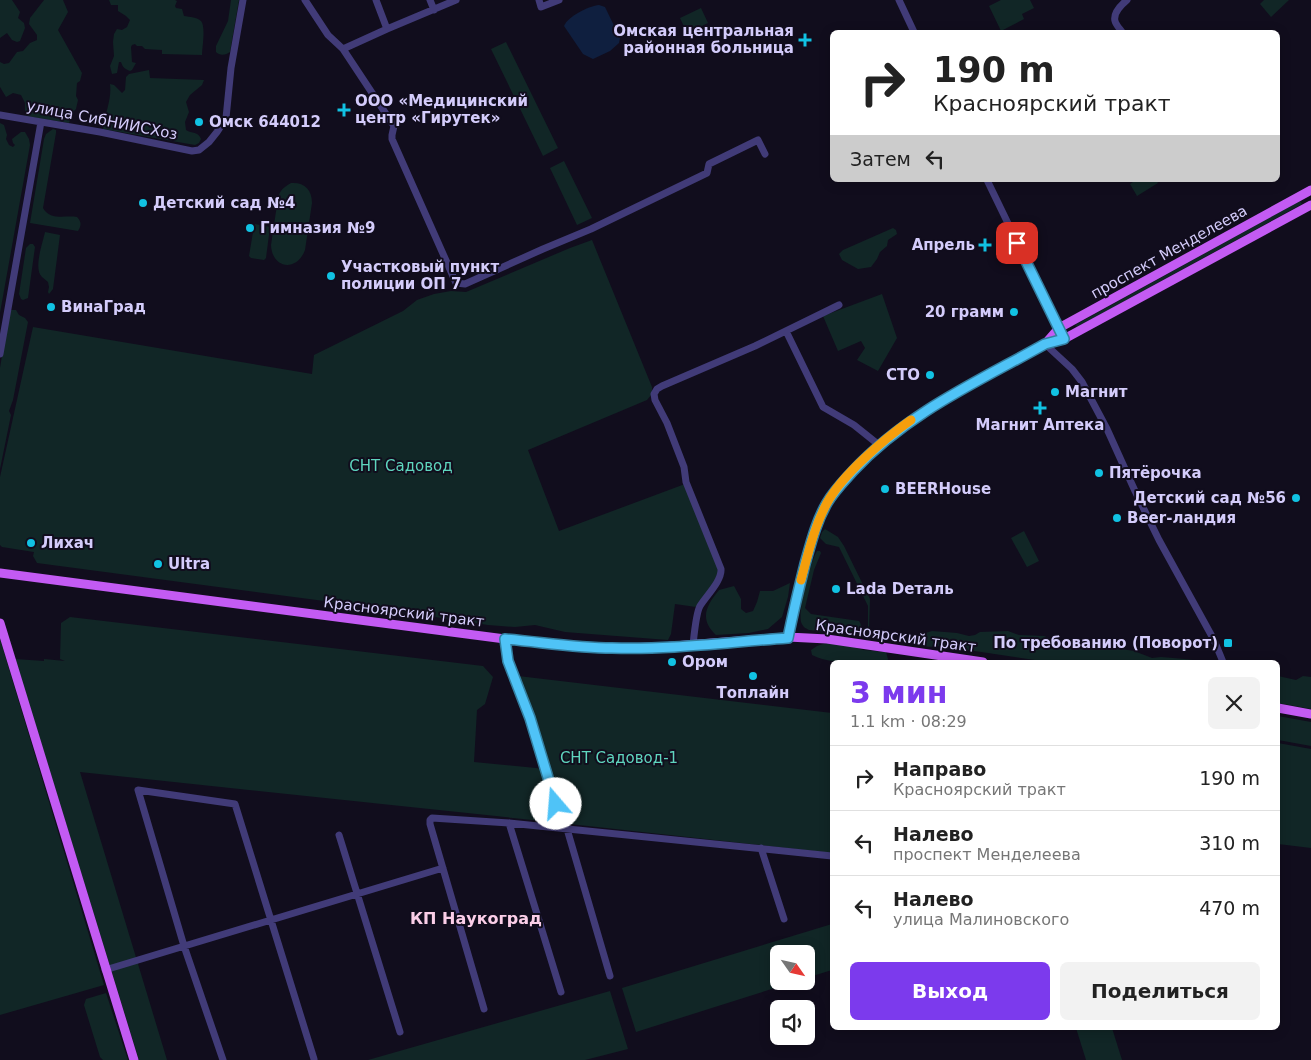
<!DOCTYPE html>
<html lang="ru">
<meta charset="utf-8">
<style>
body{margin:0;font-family:"DejaVu Sans",sans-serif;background:#f2f2f2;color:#222;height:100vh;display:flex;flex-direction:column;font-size:19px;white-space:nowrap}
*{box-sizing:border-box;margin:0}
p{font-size:16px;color:#767676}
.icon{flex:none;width:28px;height:28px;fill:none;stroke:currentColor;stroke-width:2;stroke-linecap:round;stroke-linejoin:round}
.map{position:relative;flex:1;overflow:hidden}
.drawer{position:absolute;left:830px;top:660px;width:450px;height:370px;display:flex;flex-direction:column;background:#fff;border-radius:8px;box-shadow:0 2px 12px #0003}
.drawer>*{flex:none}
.guide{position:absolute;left:830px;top:30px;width:450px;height:152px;border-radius:8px;box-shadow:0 2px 12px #0003;background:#fff;color:#222;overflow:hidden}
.needle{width:32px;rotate:124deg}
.buttons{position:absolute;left:770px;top:945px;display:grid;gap:10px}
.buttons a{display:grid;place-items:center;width:45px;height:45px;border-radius:8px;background:#fff;box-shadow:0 2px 12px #0003;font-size:25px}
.pin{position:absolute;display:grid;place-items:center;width:42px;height:42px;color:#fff;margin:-21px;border-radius:10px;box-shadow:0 2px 8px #0006}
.me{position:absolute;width:55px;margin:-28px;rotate:342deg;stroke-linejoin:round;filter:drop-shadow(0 0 4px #0008)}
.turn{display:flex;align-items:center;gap:18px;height:105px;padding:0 20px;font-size:22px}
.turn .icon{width:65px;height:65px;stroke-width:2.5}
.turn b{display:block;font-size:35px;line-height:42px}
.then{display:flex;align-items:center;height:48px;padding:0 20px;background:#0003;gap:10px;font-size:19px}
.round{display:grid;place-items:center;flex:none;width:52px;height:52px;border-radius:8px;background:#f2f2f2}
.summary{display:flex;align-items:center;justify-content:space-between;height:85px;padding:0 20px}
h1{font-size:30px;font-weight:700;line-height:38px;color:#7c3aed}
.cta{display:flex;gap:10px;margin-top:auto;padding:10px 20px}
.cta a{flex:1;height:58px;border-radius:8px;background:#7c3aed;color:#fff;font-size:20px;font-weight:700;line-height:58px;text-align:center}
.cta a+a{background:#f2f2f2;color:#222}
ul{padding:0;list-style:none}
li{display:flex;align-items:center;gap:15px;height:65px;padding:0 20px;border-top:1px solid #e0e0e0}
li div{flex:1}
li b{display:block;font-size:19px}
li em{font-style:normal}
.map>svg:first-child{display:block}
</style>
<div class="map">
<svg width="1311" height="1060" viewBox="0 0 1311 1060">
<rect width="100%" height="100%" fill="#110d1d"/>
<path fill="#112626" d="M0,0H12L20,12L18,18L24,23L25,28L20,41L17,42L12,40L7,33L0,38Z
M44,0H63L68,12L58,30L82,73L80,81L77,83L76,96L78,100L76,109L73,112L69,123L25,116V103L21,95L13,93L6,97L0,87V62L4,64L9,63L17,52L23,51L30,43L37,40V35L29,24L30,18Z
M109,0H175L177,1L175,6L176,8L182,9L184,16C190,17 197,17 201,21C206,27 202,48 202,55L162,54V50L145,49L142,46H137L135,44L132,45L131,47L132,62L136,63L132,70L130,71C125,69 123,68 121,62H119L117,73L112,74L110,66L114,56L113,42L114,34L117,29L122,30L127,27L130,20L126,16L118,11V5H111Z
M231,0H239L230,52C226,55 220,56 216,52V46L228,21Z
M1001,0H1030L1034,8L1022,14L1024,19L1001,31L989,6Z
M1264,0H1289L1271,17L1260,4Z
M701,8L708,23L687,33L680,18Z
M506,42L558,148L543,156L491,49Z
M149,70L150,78L204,80L202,85L190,95L186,102L189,112L185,122L186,130C192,134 198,131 201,139L199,143L195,145L103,129C105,113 112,99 110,84L114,85L122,93L125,90L126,77L129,74Z
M0,123L4,125L7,135L6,139L9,145L13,147L15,145L13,143L12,139L21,132H25L29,139L30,145L0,313Z
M53,129L56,130V133L43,208C50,221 65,215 77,217C81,221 82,225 78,231L30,223L44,139L46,134Z
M564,161L592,218L577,225L550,168Z
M1136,180H1156L1158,183L1137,196L1130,184Z
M291,183C304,182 312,189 312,203L305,250C297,272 272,269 271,245L278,198C280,190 284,187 291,183Z
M1300,201L1302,204L1077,327L1075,325Z
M255,224L270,227L266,258L264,260L251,258L249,256L254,226Z
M893,228L896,230L897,234L888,240L887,246L880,252L877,259L871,267L858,269L842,260L839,254L843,250Z
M45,232L60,235L53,289L49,294L48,292L49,287L48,282C46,280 44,279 42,277C33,269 43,242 45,232Z
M592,240L652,387V394L647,400L528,450L559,531L685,484L719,571C713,584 707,598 696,607L675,604L671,634L668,640L565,632L535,625L515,627L488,625L362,606L37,563L33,556L34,552L2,547L0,545V477L33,327L312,374L314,355L403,311L417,300L434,294L451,291L466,292L570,248Z
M30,244H33L35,247L28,298L23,300L21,299L19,294L26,248Z
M882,294L897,338L878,371L857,360L865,348L861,341L838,351L823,316Z
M11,310H16L19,315L25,318L28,322L13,400L9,411L11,415L0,469V368L9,312Z
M825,529L838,537L844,546L870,599L869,630L868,626V606L839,547L826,544L820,538L822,532Z
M1024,531L1039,561L1027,567L1011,538Z
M817,551H820L821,553L814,570L805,608L811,614L859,621C862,625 862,630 860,634L857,635L809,630C805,628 803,627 801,622C798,610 810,562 817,551Z
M790,583L788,597L782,617L768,629L749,633L716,635C699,619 706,606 719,590L734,586L741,599V609L746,613L753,611L757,602L760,591H773Z
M70,617L483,666L493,677L485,704L477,710L474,762L546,769L518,676L832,713V853L561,823L80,772L167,1060H139L15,659L44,661V659L65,661L60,659L61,623Z
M932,631L957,633L969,636L975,635L980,632L1008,631L1019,635L1044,636L1051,639H1057L1064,643L1078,646L1091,645L1121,649L1134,651L1152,658L1161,657L1185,659L1193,660H1202L1208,662H1048L941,646C932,647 922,648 916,641C920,635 925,633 932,631Z
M0,639L104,985L0,1015Z
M829,642L845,644L863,650L886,652L888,659L887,662C863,662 835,666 812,655L811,650L817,646Z
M1278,676L1296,680L1303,676L1311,677V709L1278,703Z
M1278,716L1311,722V746L1278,740Z
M1278,743L1311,749V848L1278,844Z
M832,924V970L806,978V954H779V981H797L636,1032L622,988Z
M610,991L628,1049L585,1060H368Z
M106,993L128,1060H103L100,1057L84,1005L86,999Z
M1076,1028H1112L1122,1060H1086Z"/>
<path fill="#0f1f3f" d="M599,5L605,7L620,38L619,43L610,51L593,59L583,54L564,26C568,16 589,6 599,5Z"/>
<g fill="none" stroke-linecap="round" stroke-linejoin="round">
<path stroke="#413b78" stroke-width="7" d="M305,0L328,35L343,49L394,126L392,135V139L456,283L465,284L543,249L591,229L707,173L709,164L758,140L765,154
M376,0L387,29
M430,0L434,10
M539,0L541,7L559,0
M899,0L914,32
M1122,32C1120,29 1116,25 1115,21C1113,13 1121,5 1127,0
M343,49L387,29L456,0
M0,115L100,132L192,151L199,150L209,142L217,132L226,118L231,68L243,0
M987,180L1064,339
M786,331L823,407L854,425L879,445
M1045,344L1072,369L1082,382L1107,429L1135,491L1159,540L1214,640L1223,662
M0,354L41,122
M505,639L508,661L530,719L561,820
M693,645C694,636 696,613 700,606C706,596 722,581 721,569L686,482L684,467L667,423L655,400L654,394L657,389L662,386L755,346L839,305
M509,823L561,992
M567,829L610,976
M339,835L400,1032
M761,848L784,919
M105,970L443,868
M484,1009L430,824V820L432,818L509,823L832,856
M223,1060L184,946L138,790L235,804L314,1059"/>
<path stroke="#c35bf3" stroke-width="9" d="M1045,344L1059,328L1311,190
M0,573L505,639L591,647L613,648L661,647L788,637L827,639L983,662
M0,623L134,1060
M788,637C793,613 799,588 805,564C811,543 816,522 827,503C834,490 845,479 855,468C908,412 978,381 1045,344L1064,339L1311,205
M1278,708L1311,714"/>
</g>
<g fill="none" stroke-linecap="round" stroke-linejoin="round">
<defs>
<path id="route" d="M556,804L530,718L508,661L505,639C541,642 576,648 612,648C670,650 729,642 788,638C793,613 799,588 805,564C811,543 816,522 827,503C834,491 844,481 853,471C907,413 977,382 1045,344L1064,339L1017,243"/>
</defs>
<use href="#route" stroke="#337fa1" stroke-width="12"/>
<use href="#route" stroke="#4fc3f7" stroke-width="9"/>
<path stroke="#f59e0b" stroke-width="9" d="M801,580C808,554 814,527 827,503C842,475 884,439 911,420"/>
</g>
<g fill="#11c2e3" stroke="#110d1d" stroke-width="2">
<path d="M802.5 32.5h5v5h5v5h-5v5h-5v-5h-5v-5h5z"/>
<path d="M341.5 102.5h5v5h5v5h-5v5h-5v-5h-5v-5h5z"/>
<circle cx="199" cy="122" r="5"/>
<circle cx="143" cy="203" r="5"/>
<circle cx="250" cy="228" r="5"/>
<path d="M982.5 237.5h5v5h5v5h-5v5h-5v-5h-5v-5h5z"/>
<circle cx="331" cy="276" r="5"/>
<circle cx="51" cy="307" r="5"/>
<circle cx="1014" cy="312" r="5"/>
<circle cx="930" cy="375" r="5"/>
<circle cx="1055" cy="392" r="5"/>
<path d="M1037.5 400.5h5v5h5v5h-5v5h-5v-5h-5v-5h5z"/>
<circle cx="1099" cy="473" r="5"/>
<circle cx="885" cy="489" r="5"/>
<circle cx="1296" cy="498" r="5"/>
<circle cx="1117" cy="518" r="5"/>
<circle cx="31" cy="543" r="5"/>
<circle cx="158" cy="564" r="5"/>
<circle cx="836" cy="589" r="5"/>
<rect x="1223" y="638" width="10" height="10" rx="2.5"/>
<circle cx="672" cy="662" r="5"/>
<circle cx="753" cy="676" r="5"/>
</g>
<g text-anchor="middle" stroke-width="4" stroke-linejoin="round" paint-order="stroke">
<g font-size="15" font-weight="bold" fill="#d4ccfb" stroke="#110d1d" text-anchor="start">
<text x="794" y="36" text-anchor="end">Омская центральная<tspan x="794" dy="17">районная больница</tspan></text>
<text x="355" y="106">ООО «Медицинский<tspan x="355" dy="17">центр «Гирутек»</tspan></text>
<text x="209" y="127">Омск 644012</text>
<text x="153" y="208">Детский сад №4</text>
<text x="260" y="233">Гимназия №9</text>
<text x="975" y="250" text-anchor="end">Апрель</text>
<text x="341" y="272">Участковый пункт<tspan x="341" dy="17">полиции ОП 7</tspan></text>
<text x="61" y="312">ВинаГрад</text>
<text x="1004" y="317" text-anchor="end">20 грамм</text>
<text x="920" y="380" text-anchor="end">СТО</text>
<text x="1065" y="397">Магнит</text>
<text x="1040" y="430" text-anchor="middle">Магнит Аптека</text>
<text x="1109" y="478">Пятёрочка</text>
<text x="895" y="494">BEERHouse</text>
<text x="1286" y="503" text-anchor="end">Детский сад №56</text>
<text x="1127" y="523">Beer-ландия</text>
<text x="41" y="548">Лихач</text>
<text x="168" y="569">Ultra</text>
<text x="846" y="594">Lada Dеталь</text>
<text x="1218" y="648" text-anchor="end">По требованию (Поворот)</text>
<text x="682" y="667">Ором</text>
<text x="753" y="698" text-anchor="middle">Топлайн</text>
</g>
<g font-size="15" fill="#d4ccfb" stroke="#110d1d">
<text transform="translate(102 120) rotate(11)" y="5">улица СибНИИСХоз</text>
<text transform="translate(1169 252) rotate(-29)" y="5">проспект Менделеева</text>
<text transform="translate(404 612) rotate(7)" y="5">Красноярский тракт</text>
<text transform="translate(896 636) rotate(8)" y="5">Красноярский тракт</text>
</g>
<g font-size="15" fill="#5fd5be" stroke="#110d1d">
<text x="401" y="471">СНТ Садовод</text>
<text x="619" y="763">СНТ Садовод-1</text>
</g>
<g font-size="16" font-weight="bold" fill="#fbcee8" stroke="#110d1d">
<text x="476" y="924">КП Наукоград</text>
</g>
</g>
</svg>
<div class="buttons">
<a><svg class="needle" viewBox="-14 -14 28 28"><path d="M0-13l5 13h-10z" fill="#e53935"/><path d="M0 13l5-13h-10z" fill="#767676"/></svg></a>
<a><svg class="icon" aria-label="sound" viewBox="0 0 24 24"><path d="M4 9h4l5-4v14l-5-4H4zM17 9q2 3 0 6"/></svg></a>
</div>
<div class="pin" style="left:1017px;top:243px;background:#d93025"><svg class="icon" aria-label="arrive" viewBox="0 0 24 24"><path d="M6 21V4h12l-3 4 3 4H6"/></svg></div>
<svg class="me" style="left:556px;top:804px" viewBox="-20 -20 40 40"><circle r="19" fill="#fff"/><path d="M0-13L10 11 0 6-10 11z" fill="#4fc3f7"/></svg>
<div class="guide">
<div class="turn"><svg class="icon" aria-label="right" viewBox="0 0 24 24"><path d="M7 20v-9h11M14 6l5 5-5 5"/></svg><div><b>190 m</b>Красноярский тракт</div></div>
<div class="then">Затем<svg class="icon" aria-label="left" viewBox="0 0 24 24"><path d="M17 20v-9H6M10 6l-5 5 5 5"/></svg></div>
</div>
<section class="drawer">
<div class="summary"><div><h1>3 мин</h1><p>1.1 km · 08:29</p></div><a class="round"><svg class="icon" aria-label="close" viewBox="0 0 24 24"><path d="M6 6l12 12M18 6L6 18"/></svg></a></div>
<ul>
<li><svg class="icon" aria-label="right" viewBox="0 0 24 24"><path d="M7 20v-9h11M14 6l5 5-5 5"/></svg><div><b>Направо</b><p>Красноярский тракт</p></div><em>190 m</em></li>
<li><svg class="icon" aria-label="left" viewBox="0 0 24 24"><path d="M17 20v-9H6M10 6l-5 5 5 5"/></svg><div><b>Налево</b><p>проспект Менделеева</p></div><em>310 m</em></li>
<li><svg class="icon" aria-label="left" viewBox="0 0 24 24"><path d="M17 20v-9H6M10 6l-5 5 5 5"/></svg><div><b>Налево</b><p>улица Малиновского</p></div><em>470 m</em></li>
</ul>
<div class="cta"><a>Выход</a><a>Поделиться</a></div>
</section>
</div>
